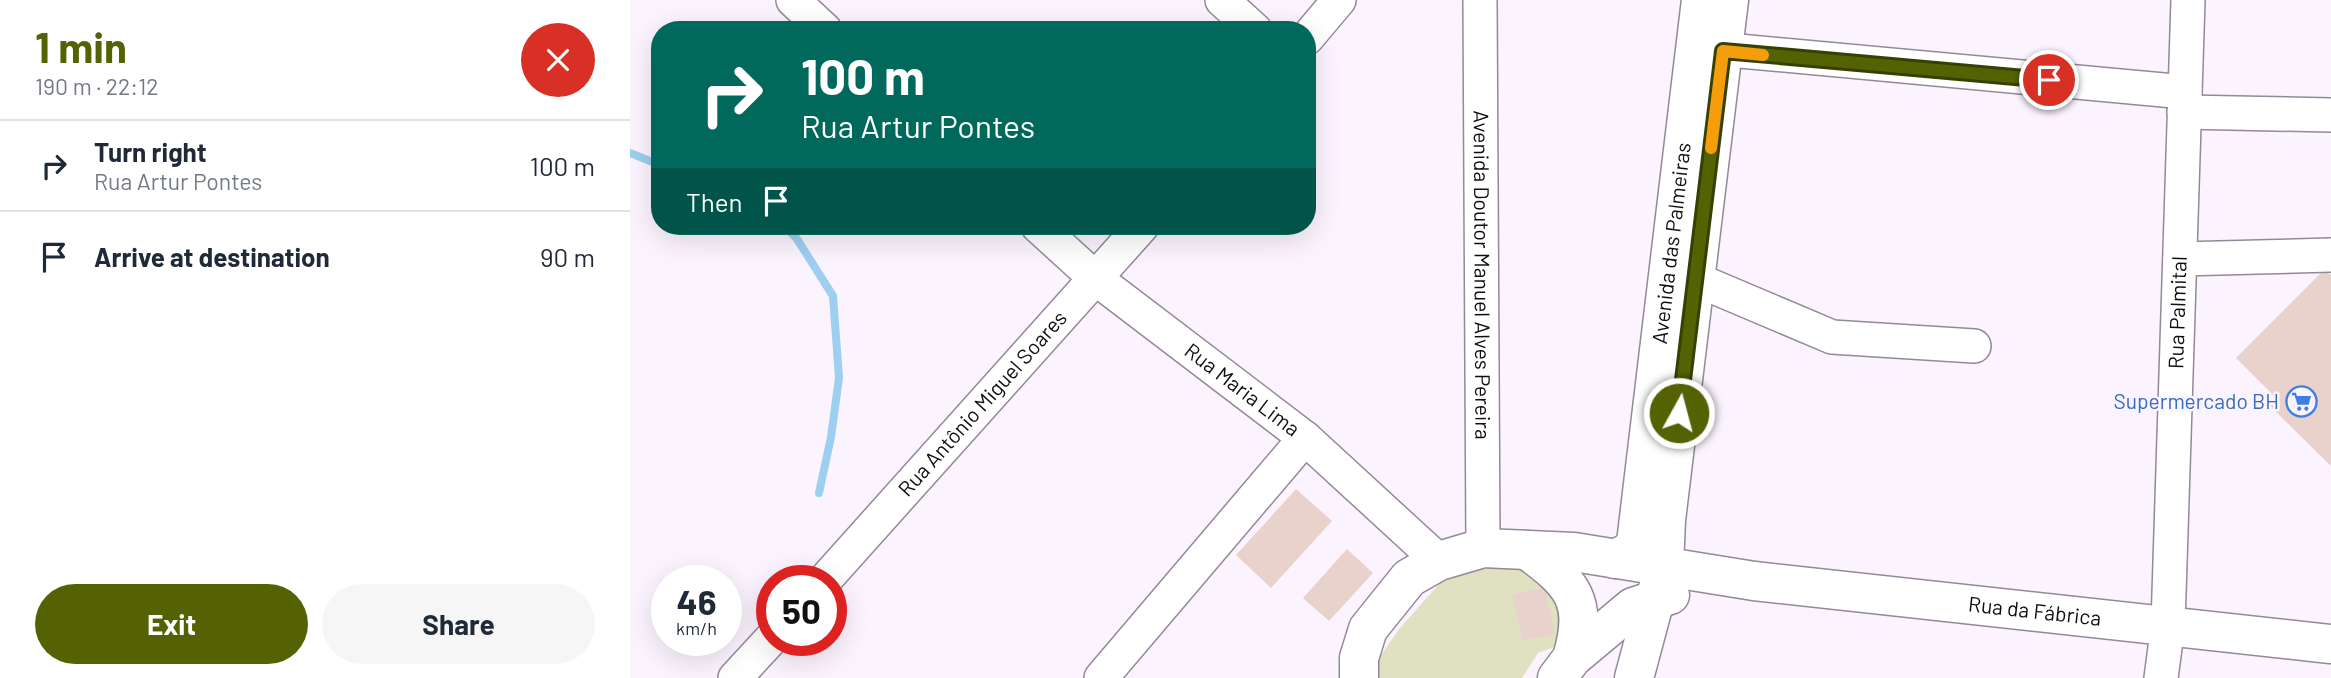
<!DOCTYPE html>
<meta charset="utf-8">
<style>
body{margin:0;font-family:Barlow,sans-serif;background:#f6f6f7;color:#1f2937;height:100vh;display:flex;flex-direction:column;font-size:26px;white-space:nowrap}
*{box-sizing:border-box;margin:0}
p{font-size:23px;color:#747a83}
.icon{flex:none;width:38px;height:38px;fill:none;stroke:currentColor;stroke-width:2;stroke-linecap:round;stroke-linejoin:round}
.map{position:relative;flex:1;overflow:hidden}
.panel{display:flex;flex-direction:column;background:#fff;width:630px}
.panel>*{flex:none}
.top-card{position:absolute;left:21px;top:21px;width:665px;height:214px;border-radius:28px;box-shadow:0 7px 28px #0002;background:#00695c;color:#fff;overflow:hidden}
.speed{position:absolute;left:21px;top:565px;display:flex;gap:14px;font-size:35px;font-weight:700;text-align:center}
.speed>*{display:grid;place-content:center;width:91px;height:91px;border-radius:50%;background:#fff;box-shadow:0 7px 28px #0002;line-height:1}
.speed small{font-size:18px;font-weight:400}
.speed .limit{border:10px solid #d22;background:#fff;color:#111}
.pin{position:absolute;display:grid;place-items:center;width:60px;height:60px;color:#fff;margin:-30px;border:4px solid #fff;border-radius:50%;box-shadow:0 2px 7px #0007}
.me{position:absolute;width:77px;margin:-38px;rotate:7deg;stroke-linejoin:round;filter:drop-shadow(0 0 5px #0008)}
.turn{display:flex;align-items:center;gap:24px;height:147px;padding:0 35px;font-size:32px}
.turn .icon{width:91px;height:91px;stroke-width:2.5}
.turn b{display:block;font-size:49px;line-height:60px}
.then{display:flex;align-items:center;height:66px;padding:0 35px;background:#0003;gap:14px;font-size:26px}
.round{display:grid;place-items:center;flex:none;width:74px;height:74px;border-radius:37px;background:#f6f6f7}
.overview{display:flex;align-items:center;justify-content:space-between;height:119px;padding:0 35px}
h1{font-size:42px;font-weight:700;line-height:52px;color:#556204}
.action{display:flex;gap:14px;margin-top:auto;padding:14px 35px}
.action a{flex:1;height:80px;border-radius:42px;background:#556204;color:#fff;font-size:28px;font-weight:700;line-height:80px;text-align:center}
.action a+a{background:#f6f6f7;color:#1f2937}
ul{padding:0;list-style:none}
li{display:flex;align-items:center;gap:21px;height:91px;padding:0 35px;border-top:2px solid #e0e1e3}
li div{flex:1}
li b{display:block;font-size:26px}
li em{font-style:normal}
main{display:flex;flex:1;min-height:0}
.map>svg:first-child{display:block}
</style>
<main>
<section class="panel">
<div class="overview"><div><h1>1 min</h1><p>190 m · 22:12</p></div><a class="round" style="background:#d93025;color:#fff"><svg class="icon" aria-label="close" viewBox="0 0 24 24"><path d="M6 6l12 12M18 6L6 18"/></svg></a></div>
<ul>
<li><svg class="icon" aria-label="right" viewBox="0 0 24 24"><path d="M7 20v-9h11M14 6l5 5-5 5"/></svg><div><b>Turn right</b><p>Rua Artur Pontes</p></div><em>100 m</em></li>
<li><svg class="icon" aria-label="arrive" viewBox="0 0 24 24"><path d="M6 21V4h12l-3 4 3 4H6"/></svg><div><b>Arrive at destination</b></div><em>90 m</em></li>
</ul>
<div class="action"><a>Exit</a><a>Share</a></div>
</section>
<div class="map">
<svg width="1701" height="678" viewBox="0 0 1701 678">
<rect width="100%" height="100%" fill="#fbf3fe"/>
<path fill="#dfe1c1" d="M849,567L897,570L922,582L940,631L935,643L908,653L892,678H743L745,664L769,629L810,583Z"/>
<g fill="none" stroke-linecap="round" stroke-linejoin="round">
<path stroke="#9dcff0" stroke-width="8" d="M0,153L30,165
M155,226L167,239L203,296L209,378L201,437L189,493"/>
</g>
<path fill="#ead2cc" d="M1695,269L1701,275V466L1640,406L1646,398L1606,358Z
M666,489L702,521L641,588L606,555Z
M717,549L743,573L699,621L673,598Z
M914,587L925,634L893,641L882,595Z"/>
<g fill="none" stroke-linecap="round" stroke-linejoin="round">
<defs>
<g id="minor">
<path d="M163,0L195,30"/>
<path d="M592,0L625,30"/>
<path id="s1" d="M850,0L853,548"/>
<path d="M677,38L709,0"/>
<path d="M1066,47L1555,92"/>
<path d="M1554,112L1701,115"/>
<path id="s2" d="M408,226L465,278L675,438L809,561"/>
<path d="M1550,259L1701,255"/>
<path d="M1065,279L1202,337L1344,346"/>
<path id="s3" d="M194,581L512,226"/>
<path d="M105,678L142,638"/>
<path d="M471,678L675,438"/>
<path id="s4" d="M1531,678L1538,625L1558,0"/>
</g>
<g id="major">
<path d="M897,550C942,583 959,600 942,658"/>
<path id="s5" d="M985,559L999,552L1006,543L1071,0"/>
<path id="s6" d="M729,678V658L738,629L779,578L809,561L853,548L944,552L1124,581L1701,644"/>
<path d="M927,678L942,658L1003,607L1040,595"/>
<path d="M1004,678L1034,566L1036,520L1099,0"/>
</g>
</defs>
<use href="#minor" stroke="#948899" stroke-width="36"/>
<use href="#major" stroke="#948899" stroke-width="41"/>
<use href="#minor" stroke="#fff" stroke-width="33"/>
<use href="#major" stroke="#fff" stroke-width="38"/>
</g>
<g fill="none" stroke-linecap="round" stroke-linejoin="round">
<defs>
<path id="route" d="M1049,413L1093,51L1419,80"/>
</defs>
<use href="#route" stroke="#374003" stroke-width="18"/>
<use href="#route" stroke="#556204" stroke-width="12"/>
<path stroke="#f59e0b" stroke-width="12" d="M1081,148L1093,51L1133,55"/>
</g>
<defs>
<symbol id="supermarket-ring" viewBox="-11 -11 22 22"><circle r="9.5" fill="#fbf3fe" stroke="#3f7fe0" stroke-width="1.5"/><path d="M-6-5.5h2.5l.6 2H6L4.5 2H-2.5L-4.4-4H-6ZM-1.5 3.2a1.3 1.3 0 1 0 .1 0ZM3 3.2a1.3 1.3 0 1 0 .1 0Z" fill="#3f7fe0"/></symbol>
</defs>
<g fill-rule="evenodd">
<use href="#supermarket-ring" x="1654" y="384" width="35" height="35"/>
</g>
<g text-anchor="middle" stroke-width="5" stroke-linejoin="round" paint-order="stroke">
<g font-size="21" fill="#110d13" stroke="#fbf3fe">
<text dy="7" stroke="none"><textPath href="#s5" startOffset="329">Avenida das Palmeiras</textPath></text>
<text dy="7" stroke="none"><textPath href="#s1" startOffset="275">Avenida Doutor Manuel Alves Pereira</textPath></text>
<text dy="7" stroke="none"><textPath href="#s4" startOffset="366">Rua Palmital</textPath></text>
<text dy="7" stroke="none"><textPath href="#s2" startOffset="262">Rua Maria Lima</textPath></text>
<text dy="7" stroke="none"><textPath href="#s3" startOffset="238">Rua Antônio Miguel Soares</textPath></text>
<text dy="7" stroke="none"><textPath href="#s6" startOffset="752">Rua da Fábrica</textPath></text>
</g>
<g font-size="21" fill="#366cbe" stroke="#fbf3fe" text-anchor="end">
<text x="1649" y="409">Supermercado BH</text>
</g>
</g>
</svg>
<div class="speed"><div>46<small>km/h</small></div><div class="limit">50</div></div>
<div class="pin" style="left:1419px;top:80px;background:#d93025"><svg class="icon" aria-label="arrive" viewBox="0 0 24 24"><path d="M6 21V4h12l-3 4 3 4H6"/></svg></div>
<svg class="me" style="left:1049px;top:413px" viewBox="-20 -20 40 40"><circle r="17" fill="#556204" stroke="#fff" stroke-width="3"/><path d="M0-11L8 9 0 5-8 9z" fill="#fff"/></svg>
<div class="top-card">
<div class="turn"><svg class="icon" aria-label="right" viewBox="0 0 24 24"><path d="M7 20v-9h11M14 6l5 5-5 5"/></svg><div><b>100 m</b>Rua Artur Pontes</div></div>
<div class="then">Then<svg class="icon" aria-label="arrive" viewBox="0 0 24 24"><path d="M6 21V4h12l-3 4 3 4H6"/></svg></div>
</div>
</div>
</main>
